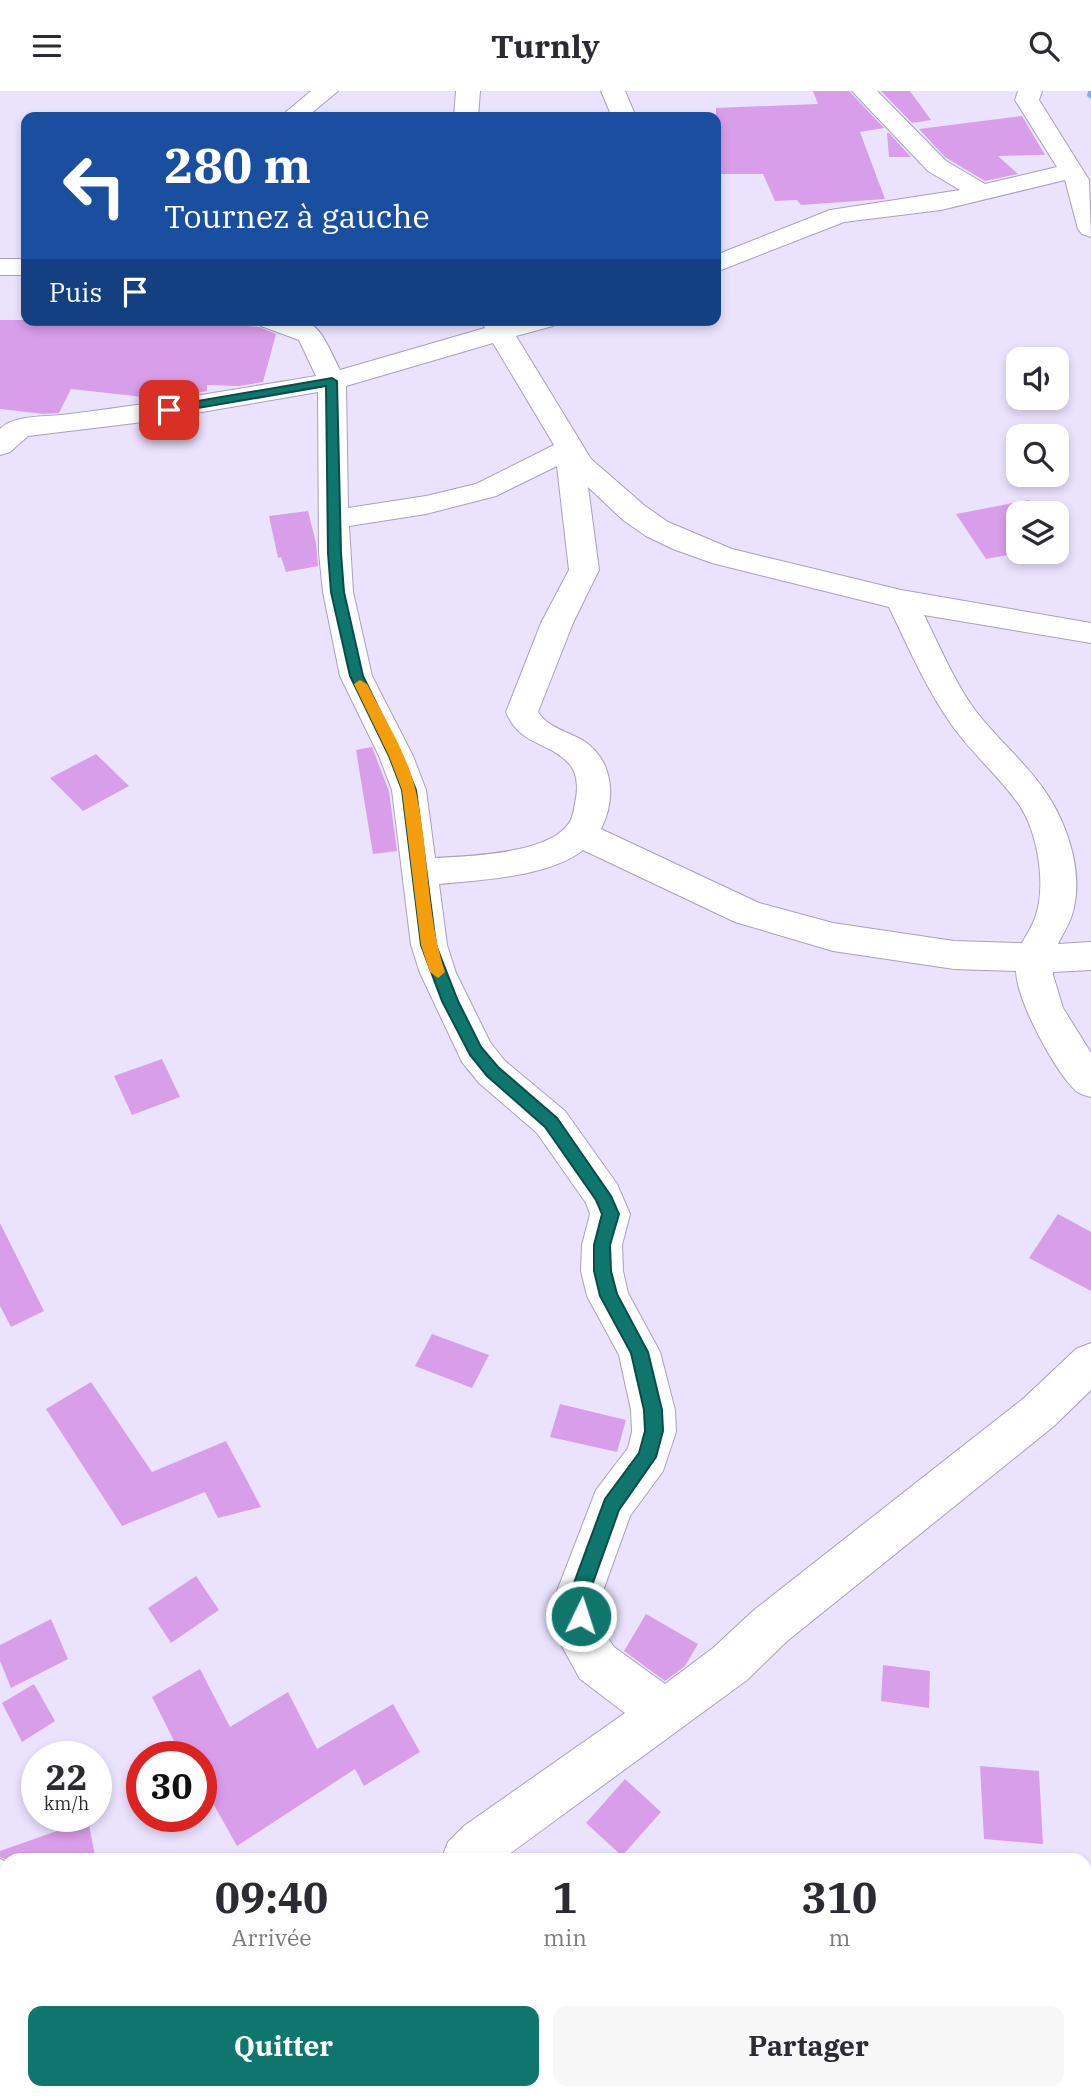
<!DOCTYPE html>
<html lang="fr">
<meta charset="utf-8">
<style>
body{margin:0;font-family:"IBM Plex Serif",serif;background:#f7f7f7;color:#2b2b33;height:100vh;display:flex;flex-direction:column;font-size:26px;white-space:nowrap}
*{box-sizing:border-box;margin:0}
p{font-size:23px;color:#7c7c81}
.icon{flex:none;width:38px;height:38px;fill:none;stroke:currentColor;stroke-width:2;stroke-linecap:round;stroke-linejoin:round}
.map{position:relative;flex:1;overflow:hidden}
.side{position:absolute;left:0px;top:1762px;width:1092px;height:247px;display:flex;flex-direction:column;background:#fff;border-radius:21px 21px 0 0;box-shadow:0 4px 10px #0003}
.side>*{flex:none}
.top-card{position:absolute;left:21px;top:21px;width:700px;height:214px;border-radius:14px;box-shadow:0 4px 10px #0003;background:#1a4fa0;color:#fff;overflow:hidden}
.controls{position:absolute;left:1006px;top:256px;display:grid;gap:14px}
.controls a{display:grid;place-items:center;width:63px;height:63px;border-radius:14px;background:#fff;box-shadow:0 4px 10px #0003;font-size:35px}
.speed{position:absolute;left:21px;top:1650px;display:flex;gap:14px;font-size:35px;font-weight:700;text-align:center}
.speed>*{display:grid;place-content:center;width:91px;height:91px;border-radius:50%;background:#fff;box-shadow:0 4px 10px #0003;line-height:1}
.speed small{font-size:18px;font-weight:400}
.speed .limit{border:10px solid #d22;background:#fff;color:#111}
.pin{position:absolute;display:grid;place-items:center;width:60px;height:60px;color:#fff;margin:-30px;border-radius:14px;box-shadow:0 4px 10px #0006}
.me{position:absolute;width:77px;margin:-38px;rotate:4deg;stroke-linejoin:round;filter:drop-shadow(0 0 5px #0008)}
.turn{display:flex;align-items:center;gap:24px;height:147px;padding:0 28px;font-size:32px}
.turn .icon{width:91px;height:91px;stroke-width:2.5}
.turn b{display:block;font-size:49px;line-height:60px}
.then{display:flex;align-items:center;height:66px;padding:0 28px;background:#0003;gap:14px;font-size:26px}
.eta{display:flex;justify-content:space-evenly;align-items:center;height:119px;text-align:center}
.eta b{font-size:42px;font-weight:800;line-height:49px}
.action{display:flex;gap:14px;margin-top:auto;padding:14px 28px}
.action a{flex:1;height:80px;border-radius:14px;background:#0f766e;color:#fff;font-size:28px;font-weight:800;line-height:80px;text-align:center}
.action a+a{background:#f7f7f7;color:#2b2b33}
header{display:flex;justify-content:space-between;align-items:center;height:91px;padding:0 28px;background:#fff;font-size:32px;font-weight:800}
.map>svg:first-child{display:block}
</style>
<header><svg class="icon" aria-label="menu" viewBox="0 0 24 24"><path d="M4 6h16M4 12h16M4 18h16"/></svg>Turnly<svg class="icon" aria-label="search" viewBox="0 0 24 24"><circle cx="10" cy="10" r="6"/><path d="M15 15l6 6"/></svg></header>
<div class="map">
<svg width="1091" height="2008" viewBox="0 0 1091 2008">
<rect width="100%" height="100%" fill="#ebe3fe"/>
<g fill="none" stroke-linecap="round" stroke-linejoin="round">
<path fill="#80acfa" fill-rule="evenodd" d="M1088,0H1091V8L1087,5Z"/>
</g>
<path fill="#d99eea" d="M813,0H849L884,37L860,41L885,108L801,114L797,109L775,110L763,83H716V17L818,13Z
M881,0H910L931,29L912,32Z
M1022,25L1045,64L998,65L1018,83L985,90L945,66L919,38Z
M887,42H889L911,66H889Z
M0,229H235L233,234L259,236L276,243L263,291L239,295L207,294V300L161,308L71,298L59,322L44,323L0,318Z
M1029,409L1038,422H1018V460H1028L986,468L956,423Z
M308,420L316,452L318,475L286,481L281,466L278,467L269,425Z
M372,656L389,700L397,760L373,763L356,659Z
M96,663L129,695L83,720L50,687Z
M162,968L180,1006L132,1024L114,985Z
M1058,1123L1091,1141V1200L1029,1167Z
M0,1132L44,1220L11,1236L0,1215Z
M432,1243L489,1264L472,1297L415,1275Z
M91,1291L152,1381L226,1350L261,1416L218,1427L205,1401L122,1435L46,1318Z
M560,1313L626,1329L617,1361L550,1346Z
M196,1485L219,1519L171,1552L148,1517Z
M646,1523L698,1553L685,1575L665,1590L624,1560Z
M51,1528L68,1568L11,1597L0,1570V1554Z
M883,1574L930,1580L929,1617L881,1610Z
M200,1578L230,1636L288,1601L317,1658L393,1613L420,1661L364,1695L355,1678L237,1755L201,1691V1666H188L181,1654L177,1656L152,1606Z
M34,1593L55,1630L22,1651L2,1612Z
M980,1675L1039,1680L1043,1753L984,1748Z
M625,1688L661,1721L622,1765L586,1732Z
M88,1729L96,1769H8L0,1766V1760Z"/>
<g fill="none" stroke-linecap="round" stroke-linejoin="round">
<defs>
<path id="street" d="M311,0H338L307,26H280Z
M456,0H480L478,26H454Z
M601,0H625L636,26H612Z
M852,0H877L946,70L985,93L1057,76L1015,9L1018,0H1042L1039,9L1089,89L1091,146L1082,143L1078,138L1065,89L941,119L844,131L716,181V164L830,119L960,99L928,80Z
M0,168H26V184H0Z
M258,229C317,229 314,225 340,279L485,237L480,229H556L553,235L516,245L591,368L645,415L668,431L732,458L901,499L1091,532V552L924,524C940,556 954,590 975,619C994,644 1017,664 1036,688C1064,722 1086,779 1072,824C1069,834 1062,844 1058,853L1091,851V879L1053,881V884L1063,917L1091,962V1006C1086,1005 1080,1003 1076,1000C1054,979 1017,910 1016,880L954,878L833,860L735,831L583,759C549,786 481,789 439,793L447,854L456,882L490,951L505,970L565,1020L617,1093L630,1123L622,1154L623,1180L628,1202L660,1261L675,1319L676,1341L663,1380L630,1425L603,1500L605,1543L614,1556L665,1593L713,1557L754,1519L1024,1307L1076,1258L1091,1252V1299L1054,1335L786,1551L747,1589L501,1769H441L448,1751L464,1735L625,1622L580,1588L559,1550L557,1500L596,1399L628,1357L632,1341L631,1319L619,1264L587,1205L581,1180L582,1154L590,1123L586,1112L537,1042L479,992L462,971L420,882L411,854L392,699L379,665L340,585L323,501L319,462L318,301L143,331L28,345L10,361L0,364V338C13,324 43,326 61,324C147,314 231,299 316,285L299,249L261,235ZM493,252L554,354L476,393L426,405L348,417L346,295ZM557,375L569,479L541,532L506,621C520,656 551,650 571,675C578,685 578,700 575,712C574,718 573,727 569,732C549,763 469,765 435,767L426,699L413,665L372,585L353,501L349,435L426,423L496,405ZM588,396L623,429L646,445L673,458L712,472L889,516C908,556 926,597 951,633C972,663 1000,686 1020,715C1038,743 1046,792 1036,824C1033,834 1027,843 1022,852L954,850L833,832L759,812L601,738C616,709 614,670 584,650C569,641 548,637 538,621L573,532L599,479Z
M0,1768L7,1771V1864L0,1861Z
M13,2002H67L69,2008H15Z
M345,2002H399L397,2008H343Z"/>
</defs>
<use href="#street" stroke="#a99fbf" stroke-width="2"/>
<use href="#street" fill="#fff" fill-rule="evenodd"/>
</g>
<path fill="#0f766e" stroke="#0a4d48" stroke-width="2" d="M332,287L337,290L341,462L344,501L363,585L402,665L416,699L436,854L458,910L481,956L498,976L557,1027L611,1105L619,1123L610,1154L611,1180L617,1203L648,1261L662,1319L663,1340L656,1366L619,1419L590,1500L591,1525L588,1531L581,1534L575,1531L571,1500L605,1408L639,1362L645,1340L644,1319L631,1262L600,1205L594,1180V1154L602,1123L596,1109L545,1036L487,985L470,964L442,910L421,854L402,699L389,665L350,585L331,501L328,462L326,295L169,322L164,319L169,315Z"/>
<path fill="#f59e0b" d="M360,589L367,593C384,627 408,664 416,701C429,760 426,823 445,881L438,887L430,881L421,854L402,699L389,665L354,593Z"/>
</svg>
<div class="controls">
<a><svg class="icon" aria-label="sound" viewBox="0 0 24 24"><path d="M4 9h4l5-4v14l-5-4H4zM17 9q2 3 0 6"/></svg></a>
<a><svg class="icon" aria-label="search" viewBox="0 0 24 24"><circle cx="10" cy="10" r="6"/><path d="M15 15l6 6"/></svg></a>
<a><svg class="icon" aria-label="layers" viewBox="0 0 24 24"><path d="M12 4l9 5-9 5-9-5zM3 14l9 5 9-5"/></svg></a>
</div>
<div class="speed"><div>22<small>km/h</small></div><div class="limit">30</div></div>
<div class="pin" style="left:169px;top:319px;background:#d93025"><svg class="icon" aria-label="arrive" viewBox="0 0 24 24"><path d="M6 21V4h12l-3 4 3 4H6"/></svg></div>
<svg class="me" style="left:581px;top:1525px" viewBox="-20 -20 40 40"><circle r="17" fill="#0f766e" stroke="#fff" stroke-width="3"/><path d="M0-11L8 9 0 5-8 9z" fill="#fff"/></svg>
<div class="top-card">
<div class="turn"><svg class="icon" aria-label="left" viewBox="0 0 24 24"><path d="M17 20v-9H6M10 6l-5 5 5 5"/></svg><div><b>280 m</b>Tournez à gauche</div></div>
<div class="then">Puis<svg class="icon" aria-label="arrive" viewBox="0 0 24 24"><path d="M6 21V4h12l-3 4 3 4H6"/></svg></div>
</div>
<section class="side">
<div class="eta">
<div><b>09:40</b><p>Arrivée</p></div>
<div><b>1</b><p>min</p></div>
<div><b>310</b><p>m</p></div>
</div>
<div class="action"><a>Quitter</a><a>Partager</a></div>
</section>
</div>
